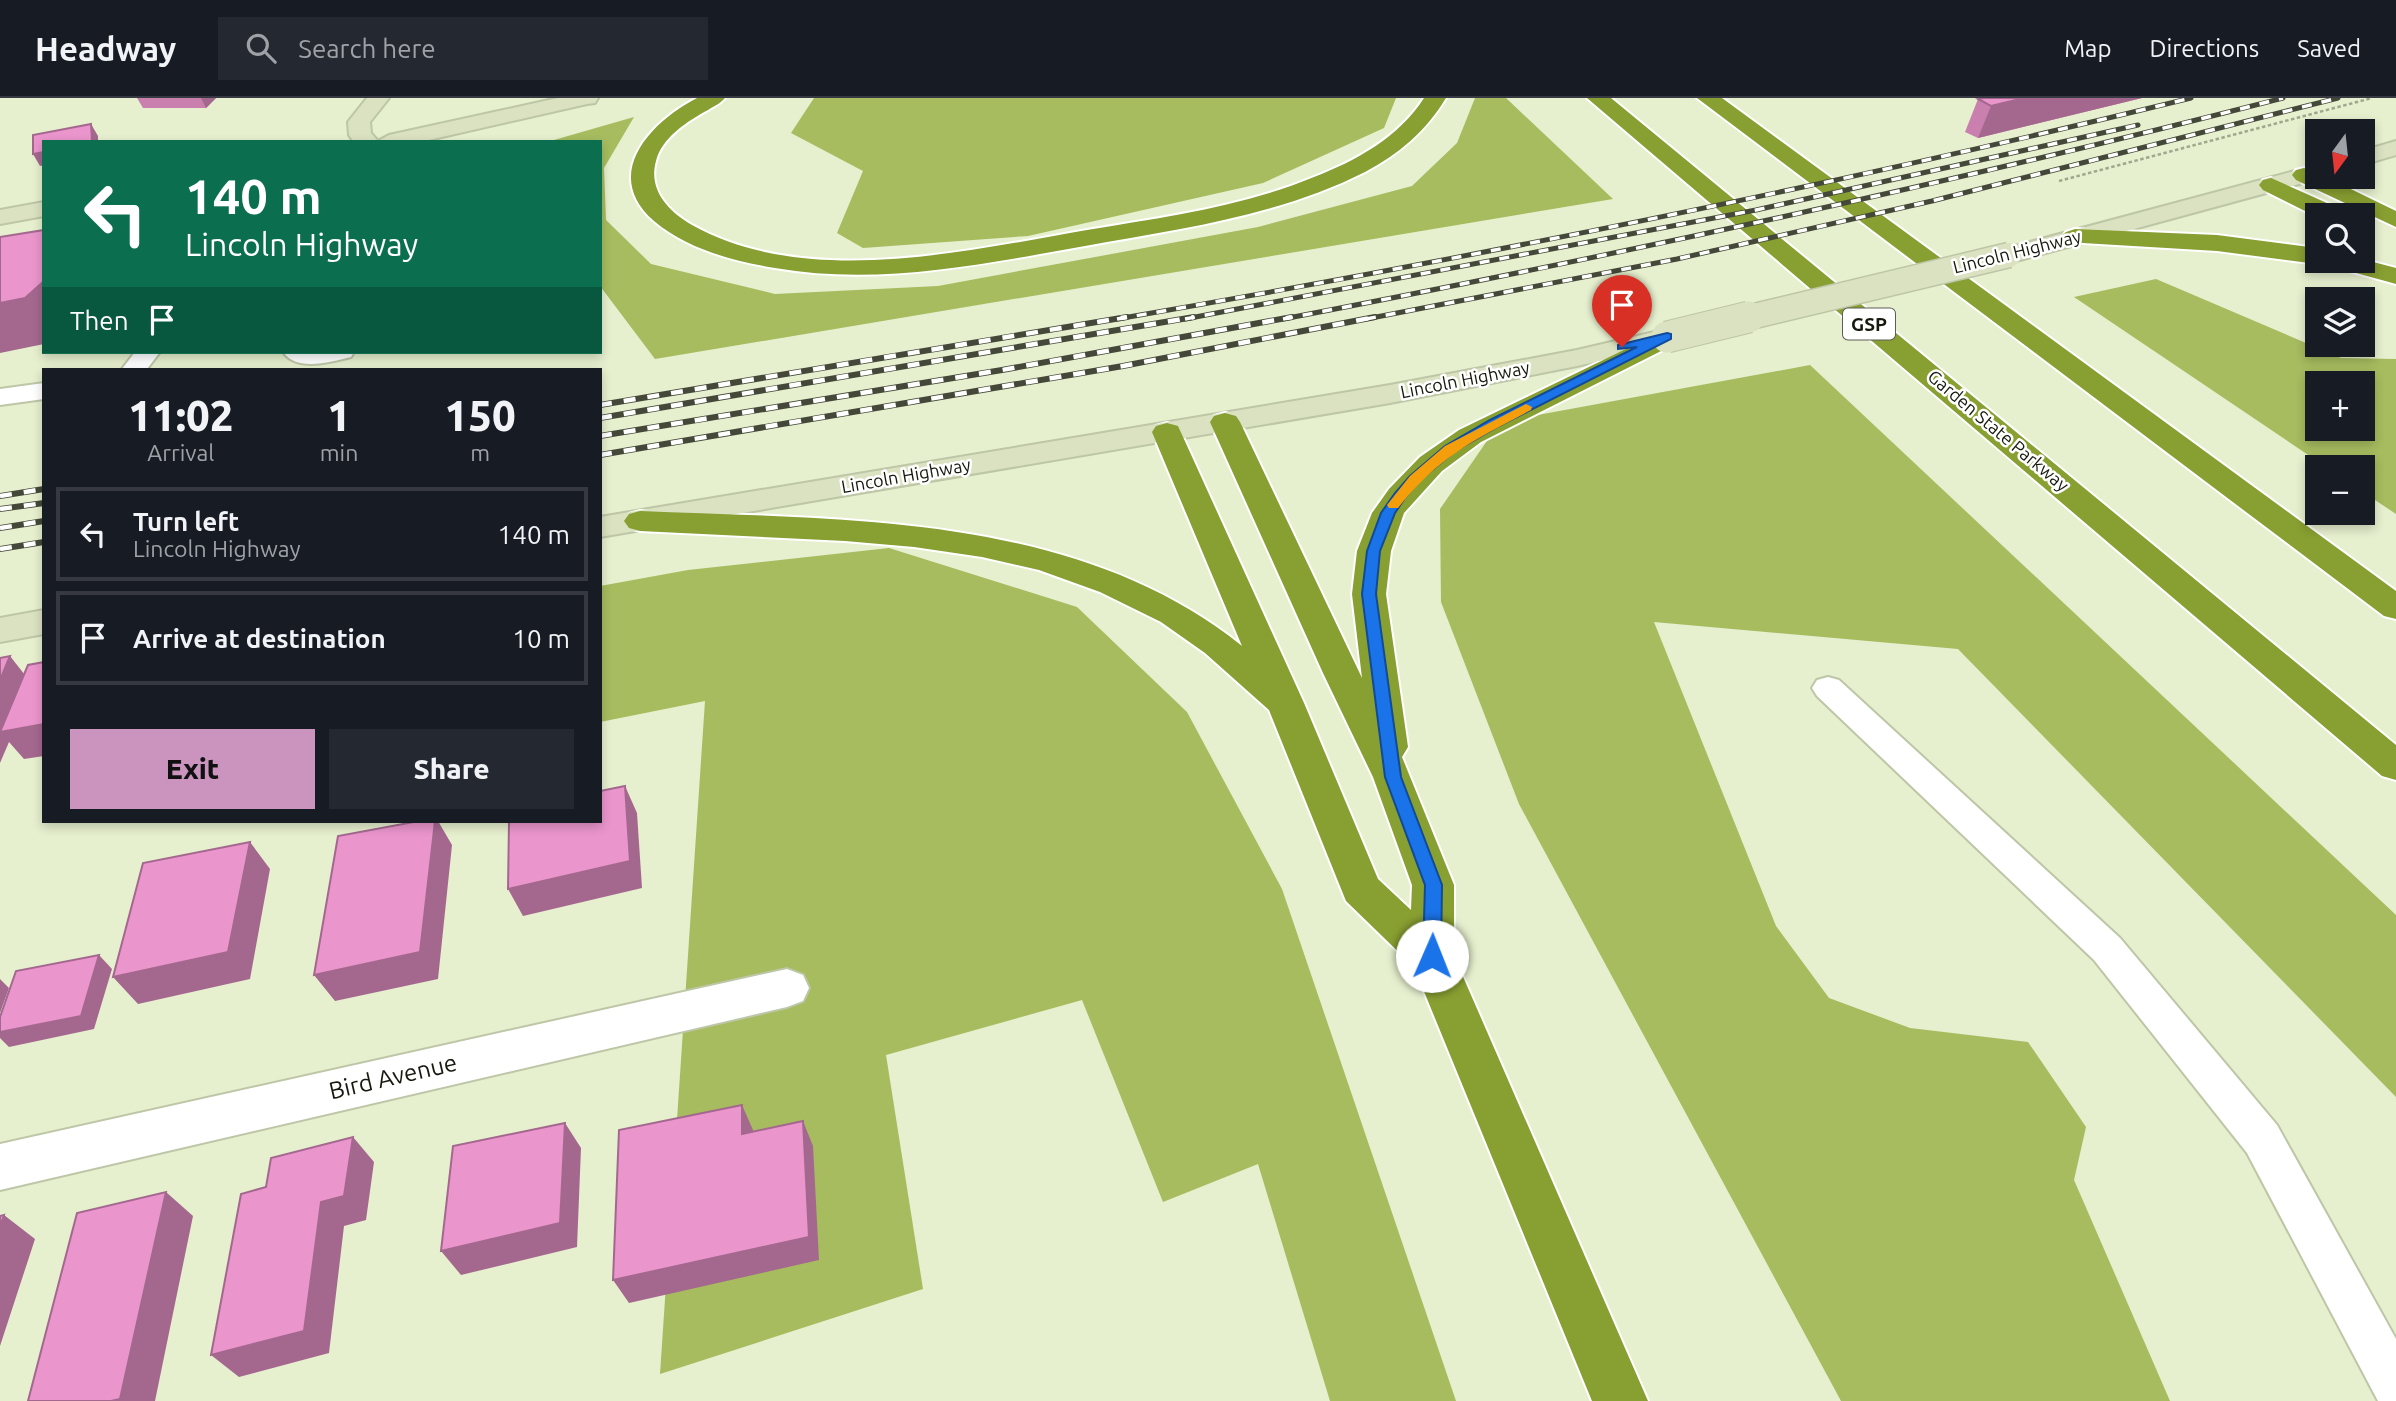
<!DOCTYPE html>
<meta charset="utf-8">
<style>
body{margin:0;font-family:Ubuntu,sans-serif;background:#242831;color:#f1f3f6;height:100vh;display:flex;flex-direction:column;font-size:26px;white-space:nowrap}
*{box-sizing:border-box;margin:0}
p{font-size:23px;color:#9ea1a6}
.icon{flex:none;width:38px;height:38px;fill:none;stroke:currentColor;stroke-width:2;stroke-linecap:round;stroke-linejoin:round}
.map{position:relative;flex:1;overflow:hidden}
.sheet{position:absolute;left:42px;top:270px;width:560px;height:455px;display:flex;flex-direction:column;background:#171b24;border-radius:0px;box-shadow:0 4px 10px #0003}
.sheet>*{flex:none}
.top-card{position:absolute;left:42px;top:42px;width:560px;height:214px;border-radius:0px;box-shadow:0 4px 10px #0003;background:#0b6e4f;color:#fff;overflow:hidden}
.needle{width:46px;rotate:195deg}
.tools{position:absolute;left:2305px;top:21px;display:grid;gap:14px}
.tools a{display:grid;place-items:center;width:70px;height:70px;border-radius:0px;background:#171b24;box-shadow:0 4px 10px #0003;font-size:35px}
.pin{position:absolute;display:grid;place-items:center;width:60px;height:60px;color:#fff;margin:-72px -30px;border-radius:50% 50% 50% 0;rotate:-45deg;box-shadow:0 0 7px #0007}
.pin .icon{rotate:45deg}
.me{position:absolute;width:77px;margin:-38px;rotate:1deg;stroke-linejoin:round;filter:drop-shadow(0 0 5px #0008)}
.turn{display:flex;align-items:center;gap:24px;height:147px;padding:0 28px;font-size:32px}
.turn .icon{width:91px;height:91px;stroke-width:2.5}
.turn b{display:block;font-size:49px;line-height:60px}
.then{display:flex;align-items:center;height:66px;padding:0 28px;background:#0003;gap:14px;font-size:26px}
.eta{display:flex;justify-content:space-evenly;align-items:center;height:119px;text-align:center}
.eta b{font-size:42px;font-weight:800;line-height:49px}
.cta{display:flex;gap:14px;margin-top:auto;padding:14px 28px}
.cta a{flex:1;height:80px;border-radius:0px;background:#ca94be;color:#111;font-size:28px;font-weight:800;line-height:80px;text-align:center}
.cta a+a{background:#242831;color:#f1f3f6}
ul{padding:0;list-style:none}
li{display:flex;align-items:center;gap:21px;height:94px;margin:0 14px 10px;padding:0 14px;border:4px solid #363941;border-radius:0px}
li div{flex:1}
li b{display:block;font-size:26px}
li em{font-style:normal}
header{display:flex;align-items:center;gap:42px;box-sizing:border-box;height:98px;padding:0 35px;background:#171b24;border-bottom:2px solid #363941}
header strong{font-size:33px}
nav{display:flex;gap:38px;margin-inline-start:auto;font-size:24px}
.search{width:490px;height:63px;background:#242831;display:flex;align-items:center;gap:18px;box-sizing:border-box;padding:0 24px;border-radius:0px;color:#9ea1a6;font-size:26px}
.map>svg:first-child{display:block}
</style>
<header>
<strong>Headway</strong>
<div class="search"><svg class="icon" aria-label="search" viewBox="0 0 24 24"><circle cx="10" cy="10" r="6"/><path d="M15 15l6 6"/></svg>Search here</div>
<nav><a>Map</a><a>Directions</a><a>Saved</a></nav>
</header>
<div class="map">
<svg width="2396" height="1303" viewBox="0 0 2396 1303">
<rect width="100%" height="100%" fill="#e6efce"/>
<path fill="#a6bc5f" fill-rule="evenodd" d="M814,0H1396L1384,30L1263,85L1028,138L863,150L837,135L863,73L791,35Z
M1475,0H1506L1613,101L655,261L600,188V44H547L634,19L604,70L606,122L651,166L775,196L938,188L1258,129L1412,88L1457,45Z
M2156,181L2341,260L2396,261V416L2363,394L2362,369H2326L2074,199ZM2317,285H2362V331H2317Z
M1810,267L2396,817V999L1958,551L1654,524L1776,828L1829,900L1910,930L2028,944L2086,1029L2074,1082L2170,1303H1841L1519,706L1441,504L1440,411L1500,324Z
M889,450L1077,509L1187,614L1282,791L1456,1303H1330L1258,1066L1163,1104L1082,902L886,957L923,1191L660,1276L705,603L600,624V488L688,472Z"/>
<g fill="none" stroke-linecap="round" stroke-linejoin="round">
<defs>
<path id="lane" d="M135,254H160L147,271H122Z
M283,254H354L351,259C330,264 297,274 283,254Z
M44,285V301L0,307V291Z
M1828,579L1839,582L2120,840L2277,1027L2396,1241V1303H2378L2247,1055L2094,862L1817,598L1812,590L1817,582Z"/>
<path id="street" d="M787,871L803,877L809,890L803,903L787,909L0,1092V1046Z"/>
<path id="secondary" d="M367,0H389L370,24L371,35L378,43L389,37L558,0H598L595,5L587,6L420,44H354L349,37L348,24Z
M2396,43V57L2362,67V53Z
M2317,67V79H2325L2009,165L2000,162L1996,157L2000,152Z
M44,104V118L0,126V112Z
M1667,231L1677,233L1681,239L1677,245L1577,268L1390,305L600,439V419L1390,287L1577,252Z
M44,512V536L0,544V520Z"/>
<path id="highway" d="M697,0H725C720,6 714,8 708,12C688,23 662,39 656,63C648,92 668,113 692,127C806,191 965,153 1087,132C1164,119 1242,109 1314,79C1356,63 1399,39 1424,0H1446C1426,33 1399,56 1365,74C1278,118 1180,131 1085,148C983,166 879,188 775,170C733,163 687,151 654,123C600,76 652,23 697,0Z
M1587,0H1611L2396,647V682L2382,678Z
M1697,0H1722L2396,493V521L2384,518Z
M2304,70L2317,74V79H2326L2396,113V129L2296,82L2292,77L2296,72Z
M2271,80L2338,110L2341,115L2317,119L2263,92L2259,87L2263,82Z
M2075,131L2217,137L2317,150V163H2327L2317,166L2217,153L2066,144L2062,139L2066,134Z
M2362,161L2396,170V186L2331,168L2327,163Z
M1667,231L1677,233L1681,239L1677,245L1481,344L1442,373L1404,415L1391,453L1386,496L1408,649L1402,659L1454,787V858L1648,1303H1592L1414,869L1346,803L1269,612L1205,555L1161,524L1100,494L1039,472L982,459L914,449L845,443L640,433L629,430L624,423L629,416L640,413C843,422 1075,414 1242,548L1152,334L1156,328L1167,325L1178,328L1304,605L1378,781L1411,812L1412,787L1373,679L1323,575L1210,324L1214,318L1225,315L1236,318L1240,324L1362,580L1352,496L1357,453L1372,415L1389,391L1420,359L1459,332Z"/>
</defs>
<use href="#lane" stroke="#bdc6a6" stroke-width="4"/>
<use href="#street" stroke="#bdc6a6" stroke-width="4"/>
<use href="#secondary" stroke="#bdc6a6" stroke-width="4"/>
<use href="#highway" stroke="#fff" stroke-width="4"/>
<path stroke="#a0a78d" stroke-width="2.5" stroke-dasharray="3.5 2.5" stroke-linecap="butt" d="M2059,83L2372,0"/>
<use href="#lane" fill="#fff" fill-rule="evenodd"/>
<use href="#street" fill="#fff" fill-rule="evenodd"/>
<use href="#secondary" fill="#dbe2c1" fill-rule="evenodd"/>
<use href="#highway" fill="#889f31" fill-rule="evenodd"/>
<defs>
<path id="rail-far1" d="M1117,221C1478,159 1836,87 2191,0
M1185,221L1756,112L2138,27
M1283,221C1619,157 1952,85 2283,0
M1366,221L1677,161L1932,103L2338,0"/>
<path id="rail" d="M600,307L1127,219
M600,320L1194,219
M600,338L1002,272L1292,219
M600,357L1123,268L1375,219
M0,398L44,391
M0,411L44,405
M0,430L44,423
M0,451L44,444"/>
</defs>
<use href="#rail-far1" stroke="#444838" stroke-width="5"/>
<use href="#rail" stroke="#444838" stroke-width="6"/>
<use href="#rail-far1" stroke="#fff" stroke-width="3.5" stroke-dasharray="10" stroke-linecap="butt"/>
<use href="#rail" stroke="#fff" stroke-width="4.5" stroke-dasharray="12" stroke-linecap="butt"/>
<defs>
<path id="secondary-bridge-far1" d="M1742,221L2009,157"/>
<path id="secondary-bridge" d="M1667,239L1749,219"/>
</defs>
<use href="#secondary-bridge-far1" stroke="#bdc6a6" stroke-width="27" stroke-linecap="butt"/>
<use href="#secondary-bridge" stroke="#bdc6a6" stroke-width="33" stroke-linecap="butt"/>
<use href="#secondary-bridge-far1" stroke="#dbe2c1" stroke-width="24"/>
<use href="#secondary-bridge" stroke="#dbe2c1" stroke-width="31"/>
</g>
<path fill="#c980af" d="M137,0H216L206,10H143Z
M2142,0L1978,40L1965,34L1978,1Z"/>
<path fill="#a4688f" d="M201,0H216L206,10Z
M2024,0H2142L1978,40L1991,8Z
M91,26L98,38V44H92Z
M44,54V67L40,68L33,56Z
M44,183V246L0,255V205Z
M10,558L32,586L44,626V658L24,661L9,644L0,665V582Z
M625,688L637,715L642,790L523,818L508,791Z
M435,723H438L452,747L438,881L335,903L314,877Z
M250,744L270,771L250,881L138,906L113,879Z
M99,857L112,871L94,931L9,949L0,940V934Z
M0,881L9,890L0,915Z
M742,1007L753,1032V1061L742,1036Z
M803,1023L813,1048L819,1162L629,1205L613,1182Z
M565,1025L581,1050L577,1149L461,1177L441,1153Z
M353,1039L374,1064L366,1122L344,1128L329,1255L239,1279L211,1257L321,1104Z
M166,1094L193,1118L155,1303H111Z
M4,1117L35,1141L0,1248V1129Z"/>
<path fill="#ea95cc" stroke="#a4688f" stroke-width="2" d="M1984,0H2024L1991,8L1978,1Z
M91,26L92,44H44V54L33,56V37Z
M44,132V183L25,200L0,205V139Z
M10,558L0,582V560Z
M44,564V626L0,634L28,567Z
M625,688L630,763L508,791L509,723H600V693Z
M419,723H435L420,854L314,877L338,738Z
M250,744L228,854L113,879L143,765Z
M99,857L81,918L0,934V919L16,873Z
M742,1007V1036L803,1023L809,1139L613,1182L619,1032Z
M565,1025L560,1125L441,1153L453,1048Z
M353,1039L344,1098L321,1104L304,1233L211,1257L241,1096L266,1089L271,1060Z
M166,1094L120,1301L111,1303H28L77,1115Z
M4,1117L0,1129V1118Z"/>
<path fill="#1a73e8" stroke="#114b97" stroke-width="2" d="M1667,235L1671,236V241L1499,328L1454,354L1419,383L1405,400L1395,415L1380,453L1376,496L1401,679L1442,787L1441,858L1439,863L1432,865L1426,863L1423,858L1425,787L1385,679L1362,496L1367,453L1381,415L1395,395L1410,378L1445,348L1490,322L1637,249L1618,251V247Z"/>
<path fill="#f59e0b" d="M1526,306L1532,309L1531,312C1474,342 1439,358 1398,410H1389L1387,407L1410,378L1445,348Z"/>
<g text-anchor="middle" stroke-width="5" stroke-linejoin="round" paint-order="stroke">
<g font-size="18" fill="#16190d" stroke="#fff">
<text transform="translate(2017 154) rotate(-14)" y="6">Lincoln Highway</text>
<text transform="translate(1465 282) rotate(-11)" y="6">Lincoln Highway</text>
<text transform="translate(1998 333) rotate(40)" y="6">Garden State Parkway</text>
<text transform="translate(906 378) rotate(-10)" y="6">Lincoln Highway</text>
</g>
<rect fill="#fff" stroke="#5c5e56" stroke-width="2" x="1843" y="210.5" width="52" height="31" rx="5"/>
<g font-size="19" font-weight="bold" fill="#16190d">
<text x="1869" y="233">GSP</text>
</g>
<g font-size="24" fill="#16190d" stroke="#fff">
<text transform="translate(393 979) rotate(-13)" y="8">Bird Avenue</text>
</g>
</g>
</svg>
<div class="tools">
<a><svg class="needle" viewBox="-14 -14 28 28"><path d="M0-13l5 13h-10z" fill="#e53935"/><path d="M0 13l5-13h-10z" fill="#9ea1a6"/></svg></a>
<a><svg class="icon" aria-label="search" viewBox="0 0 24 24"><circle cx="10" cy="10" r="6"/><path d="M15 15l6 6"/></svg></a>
<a><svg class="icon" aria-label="layers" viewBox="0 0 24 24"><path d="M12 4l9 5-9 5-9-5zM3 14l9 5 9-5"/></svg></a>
<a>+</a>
<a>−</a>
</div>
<div class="pin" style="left:1622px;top:249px;background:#d93025"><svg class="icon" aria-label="arrive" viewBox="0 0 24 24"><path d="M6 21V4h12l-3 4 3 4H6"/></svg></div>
<svg class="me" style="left:1432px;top:858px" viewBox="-20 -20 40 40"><circle r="19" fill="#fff"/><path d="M0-13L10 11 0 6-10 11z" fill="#1a73e8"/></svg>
<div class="top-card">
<div class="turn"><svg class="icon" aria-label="left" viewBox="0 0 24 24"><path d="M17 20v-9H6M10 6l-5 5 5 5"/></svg><div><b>140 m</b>Lincoln Highway</div></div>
<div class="then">Then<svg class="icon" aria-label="arrive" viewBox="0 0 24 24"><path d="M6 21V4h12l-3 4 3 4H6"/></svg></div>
</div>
<section class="sheet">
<div class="eta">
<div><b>11:02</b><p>Arrival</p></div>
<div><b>1</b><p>min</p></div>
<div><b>150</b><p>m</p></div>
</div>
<ul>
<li><svg class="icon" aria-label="left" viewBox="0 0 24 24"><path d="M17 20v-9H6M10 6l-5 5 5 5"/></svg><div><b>Turn left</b><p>Lincoln Highway</p></div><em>140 m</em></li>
<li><svg class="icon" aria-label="arrive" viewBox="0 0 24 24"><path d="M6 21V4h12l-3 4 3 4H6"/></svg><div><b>Arrive at destination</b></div><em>10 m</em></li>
</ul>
<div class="cta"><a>Exit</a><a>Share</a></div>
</section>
</div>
